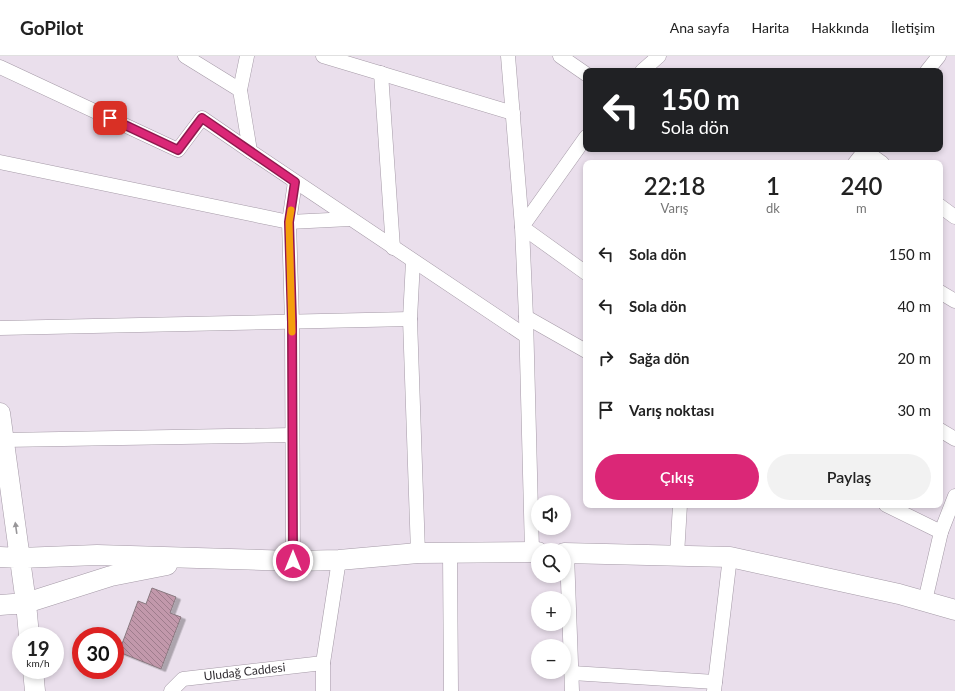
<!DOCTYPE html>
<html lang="tr">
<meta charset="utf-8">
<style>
body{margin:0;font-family:Lato,sans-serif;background:#f2f2f2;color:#222;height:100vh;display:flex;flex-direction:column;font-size:15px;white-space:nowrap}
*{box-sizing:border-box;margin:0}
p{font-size:13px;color:#767676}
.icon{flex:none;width:22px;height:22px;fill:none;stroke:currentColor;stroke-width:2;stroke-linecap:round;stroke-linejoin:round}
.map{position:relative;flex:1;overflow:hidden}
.side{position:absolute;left:583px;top:104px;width:360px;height:348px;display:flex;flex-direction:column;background:#fff;border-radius:8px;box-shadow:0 2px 6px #0003}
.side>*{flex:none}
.hud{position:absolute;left:583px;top:12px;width:360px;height:84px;border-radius:8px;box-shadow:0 2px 6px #0003;background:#202124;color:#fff;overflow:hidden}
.controls{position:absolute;left:531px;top:439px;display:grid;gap:8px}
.controls a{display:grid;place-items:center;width:40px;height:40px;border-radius:50%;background:#fff;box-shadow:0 2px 6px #0003;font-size:20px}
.speed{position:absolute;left:12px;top:571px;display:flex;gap:8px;font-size:20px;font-weight:700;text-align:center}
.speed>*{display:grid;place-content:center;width:52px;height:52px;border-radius:50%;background:#fff;box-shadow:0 2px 6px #0003;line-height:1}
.speed small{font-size:10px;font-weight:400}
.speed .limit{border:6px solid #d22;background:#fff;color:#111}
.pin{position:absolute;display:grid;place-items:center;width:34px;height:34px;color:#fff;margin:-17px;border-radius:8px;box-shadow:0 2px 6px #0006}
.me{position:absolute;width:44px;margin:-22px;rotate:0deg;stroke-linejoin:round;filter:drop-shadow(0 0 3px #0008)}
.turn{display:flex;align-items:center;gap:14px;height:84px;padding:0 12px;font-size:18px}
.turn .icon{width:52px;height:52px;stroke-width:2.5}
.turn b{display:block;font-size:28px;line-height:34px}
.eta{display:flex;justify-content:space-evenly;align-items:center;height:68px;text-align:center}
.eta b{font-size:24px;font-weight:600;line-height:28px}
.cta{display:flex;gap:8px;margin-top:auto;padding:8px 12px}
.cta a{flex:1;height:46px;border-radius:24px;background:#db2777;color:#fff;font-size:16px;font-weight:600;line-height:46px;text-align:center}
.cta a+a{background:#f2f2f2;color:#222}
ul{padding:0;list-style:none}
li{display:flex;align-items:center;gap:12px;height:52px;padding:0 12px}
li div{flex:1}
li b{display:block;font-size:15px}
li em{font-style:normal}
header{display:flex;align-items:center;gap:24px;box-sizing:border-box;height:56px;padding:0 20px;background:#fff;border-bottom:1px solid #e0e0e0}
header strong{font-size:19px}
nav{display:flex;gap:22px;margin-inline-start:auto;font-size:14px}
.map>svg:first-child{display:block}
</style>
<header>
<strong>GoPilot</strong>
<nav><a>Ana sayfa</a><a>Harita</a><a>Hakkında</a><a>İletişim</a></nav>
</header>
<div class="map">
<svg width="955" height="635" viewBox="0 0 955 635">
<defs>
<pattern id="building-back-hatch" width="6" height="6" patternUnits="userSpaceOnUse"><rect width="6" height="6" fill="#c298ab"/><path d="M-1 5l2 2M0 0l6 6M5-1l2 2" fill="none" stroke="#9e7c8c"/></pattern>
<filter id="shadow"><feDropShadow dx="4.5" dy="2.5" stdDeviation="0" flood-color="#0004"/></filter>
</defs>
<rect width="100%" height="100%" fill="#eadfec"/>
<path fill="url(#building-back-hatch)" stroke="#897980" filter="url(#shadow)" d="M152,532L176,541L170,557L181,561L161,613L119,596L138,545L146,548Z"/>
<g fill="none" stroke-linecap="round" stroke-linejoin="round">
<defs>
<g id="street">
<path d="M185,0L240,34"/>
<path d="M247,0L240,34L250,95L526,280"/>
<path d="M323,0L513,57"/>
<path d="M508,0L522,171L526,261L532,495"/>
<path d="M560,0L586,18"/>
<path d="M0,11L178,94L202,62L250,95"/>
<path d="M642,15L659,0"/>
<path d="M927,15L939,0"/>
<path d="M381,17L393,192"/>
<path d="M586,81L522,171L586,217"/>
<path d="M865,95L882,107"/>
<path d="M0,106L289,166L350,163"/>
<path d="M855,107L866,93"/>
<path d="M940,150L955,161"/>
<path d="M413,205L410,263L418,497"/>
<path d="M940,236L955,245"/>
<path d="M526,261L586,295"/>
<path d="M0,272L410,263"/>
<path d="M940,374L955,383"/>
<path d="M4,384L292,379"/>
<path d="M886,449L941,476"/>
<path d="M450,497L451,635"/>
<path d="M567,498L572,635"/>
<path d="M677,499L680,449"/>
<path d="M293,505L292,266L289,166L295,126"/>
<path d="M925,545L941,476L955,440"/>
<path d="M572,617L715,626"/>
<path id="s1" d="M171,635L183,623L323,607"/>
<path d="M323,635V607L339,504"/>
<path d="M714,635L730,501"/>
</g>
<path id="secondary" d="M0,357L26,547L29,580
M564,497L730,501L899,538L955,554
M0,501L20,502L97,499L293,505L339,504L418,497L538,496
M0,549L26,547L111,520L167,509
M33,614L35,635"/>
</defs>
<use href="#street" stroke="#a59aa7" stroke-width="15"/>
<use href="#secondary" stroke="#a59aa7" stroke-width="21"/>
<use href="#street" stroke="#fff" stroke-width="14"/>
<use href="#secondary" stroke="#fff" stroke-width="20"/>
</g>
<defs><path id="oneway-solid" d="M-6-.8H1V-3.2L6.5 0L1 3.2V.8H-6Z"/></defs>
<use fill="#989699" href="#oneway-solid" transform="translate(16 472) rotate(-98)"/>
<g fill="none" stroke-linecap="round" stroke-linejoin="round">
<defs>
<path id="route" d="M110,62L178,94L202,62L295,126L289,166L292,266L293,505"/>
</defs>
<use href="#route" stroke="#8e194d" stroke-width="10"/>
<use href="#route" stroke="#db2777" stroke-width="7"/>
<path stroke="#f59e0b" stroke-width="7" d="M291,154L289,166L292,276"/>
</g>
<g text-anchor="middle" stroke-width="3" stroke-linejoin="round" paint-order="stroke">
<g font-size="12" fill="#322e33" stroke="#fff">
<text dy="4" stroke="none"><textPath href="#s1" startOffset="79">Uludağ Caddesi</textPath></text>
</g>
</g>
</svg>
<div class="controls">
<a><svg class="icon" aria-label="sound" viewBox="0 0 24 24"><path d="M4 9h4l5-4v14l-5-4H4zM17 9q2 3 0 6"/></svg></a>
<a><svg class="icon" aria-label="search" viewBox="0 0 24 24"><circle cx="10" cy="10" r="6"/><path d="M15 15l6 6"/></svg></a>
<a>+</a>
<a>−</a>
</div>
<div class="speed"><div>19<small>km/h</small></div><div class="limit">30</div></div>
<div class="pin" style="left:110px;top:62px;background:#d93025"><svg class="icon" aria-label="arrive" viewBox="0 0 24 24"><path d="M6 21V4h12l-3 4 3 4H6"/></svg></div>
<svg class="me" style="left:293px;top:505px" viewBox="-20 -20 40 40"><circle r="17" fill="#db2777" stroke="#fff" stroke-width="3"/><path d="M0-11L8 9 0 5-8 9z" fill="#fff"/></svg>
<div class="hud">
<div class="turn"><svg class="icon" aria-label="left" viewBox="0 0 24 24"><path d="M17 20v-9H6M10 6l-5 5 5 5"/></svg><div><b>150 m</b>Sola dön</div></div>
</div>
<section class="side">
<div class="eta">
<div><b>22:18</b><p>Varış</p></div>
<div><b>1</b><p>dk</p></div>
<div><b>240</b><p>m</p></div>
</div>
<ul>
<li><svg class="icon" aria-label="left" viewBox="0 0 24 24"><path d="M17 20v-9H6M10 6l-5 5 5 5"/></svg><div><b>Sola dön</b></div><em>150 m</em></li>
<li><svg class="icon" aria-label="left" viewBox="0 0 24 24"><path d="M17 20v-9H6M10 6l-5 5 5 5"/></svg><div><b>Sola dön</b></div><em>40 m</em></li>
<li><svg class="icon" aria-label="right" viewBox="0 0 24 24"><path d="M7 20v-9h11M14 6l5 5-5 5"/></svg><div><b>Sağa dön</b></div><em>20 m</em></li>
<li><svg class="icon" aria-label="arrive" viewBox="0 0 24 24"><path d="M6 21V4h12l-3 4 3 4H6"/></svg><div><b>Varış noktası</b></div><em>30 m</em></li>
</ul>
<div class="cta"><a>Çıkış</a><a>Paylaş</a></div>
</section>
</div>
